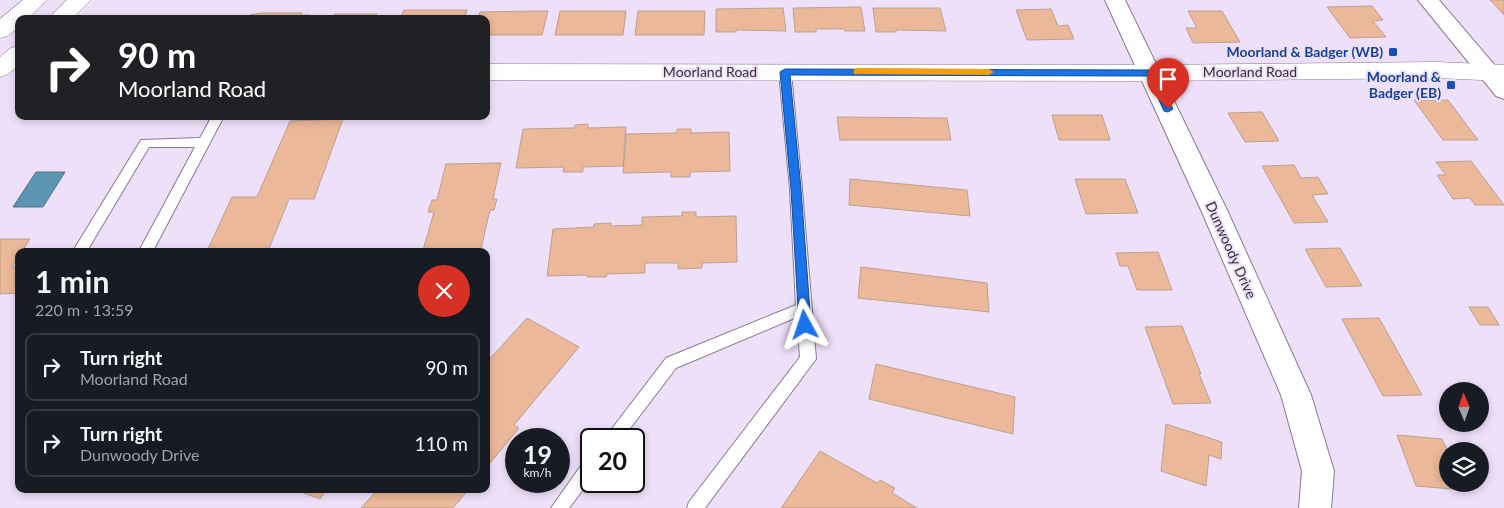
<!DOCTYPE html>
<meta charset="utf-8">
<style>
body{margin:0;font-family:Lato,sans-serif;background:#20242c;color:#f1f3f6;height:100vh;display:flex;flex-direction:column;font-size:19px;white-space:nowrap}
*{box-sizing:border-box;margin:0}
p{font-size:16px;color:#9ea1a6}
.icon{flex:none;width:28px;height:28px;fill:none;stroke:currentColor;stroke-width:2;stroke-linecap:round;stroke-linejoin:round}
.map{position:relative;flex:1;overflow:hidden}
.panel{position:absolute;left:15px;top:248px;width:475px;height:245px;display:flex;flex-direction:column;background:#171b24;border-radius:10px;box-shadow:0 2px 8px #0003}
.panel>*{flex:none}
.hud{position:absolute;left:15px;top:15px;width:475px;height:105px;border-radius:10px;box-shadow:0 2px 8px #0003;background:#202124;color:#fff;overflow:hidden}
.needle{width:32px;rotate:358deg}
.controls{position:absolute;left:1439px;top:382px;display:grid;gap:10px}
.controls a{display:grid;place-items:center;width:50px;height:50px;border-radius:50%;background:#171b24;box-shadow:0 2px 8px #0003;font-size:25px}
.speed{position:absolute;left:505px;top:428px;display:flex;gap:10px;font-size:25px;font-weight:700;text-align:center}
.speed>*{display:grid;place-content:center;width:65px;height:65px;border-radius:50%;background:#171b24;box-shadow:0 2px 8px #0003;line-height:1}
.speed small{font-size:12px;font-weight:400}
.speed .limit{border:2px solid #111;border-radius:8px;background:#fff;color:#111}
.pin{position:absolute;display:grid;place-items:center;width:42px;height:42px;color:#fff;margin:-51px -21px;border-radius:50% 50% 50% 0;rotate:-45deg;box-shadow:0 0 5px #0007}
.pin .icon{rotate:45deg}
.me{position:absolute;width:55px;margin:-28px;rotate:355deg;stroke-linejoin:round;filter:drop-shadow(0 0 4px #0008)}
.turn{display:flex;align-items:center;gap:18px;height:105px;padding:0 20px;font-size:22px}
.turn .icon{width:65px;height:65px;stroke-width:2.5}
.turn b{display:block;font-size:35px;line-height:42px}
.round{display:grid;place-items:center;flex:none;width:52px;height:52px;border-radius:26px;background:#20242c}
.headline{display:flex;align-items:center;justify-content:space-between;height:85px;padding:0 20px}
h1{font-size:30px;font-weight:700;line-height:38px}
ul{padding:0;list-style:none}
li{display:flex;align-items:center;gap:15px;height:68px;margin:0 10px 8px;padding:0 10px;border:2px solid #363941;border-radius:10px}
li div{flex:1}
li b{display:block;font-size:19px}
li em{font-style:normal}
.map>svg:first-child{display:block}
</style>
<div class="map">
<svg width="1504" height="508" viewBox="0 0 1504 508">
<rect width="100%" height="100%" fill="#efe0f9"/>
<path fill="#5c95b1" stroke="#50768d" d="M36,172H65L43,207H13Z"/>
<path fill="#ebb899" stroke="#bba192" d="M1490,0H1504V15Z
M1372,6L1383,20L1373,21L1386,37L1350,38L1327,7Z
M861,7L865,31H845L844,29H816V32H795L793,8Z
M783,8L786,31L736,30V32H716V9Z
M873,8H940L946,31L896,30V32H876Z
M1051,9L1058,26L1068,25L1074,39L1027,40L1016,10Z
M404,10H467L464,19H400Z
M535,11H548L542,35H486V19H478L480,12Z
M560,11H626L623,35H555Z
M638,11H705L704,35H635Z
M1188,11H1222L1240,42L1193,43L1186,28H1197Z
M261,13H302L301,15H310L308,19H248L250,15Z
M335,14H377L374,19H332Z
M1414,100H1448L1478,140H1443Z
M1262,112L1279,141L1245,142L1228,113Z
M1052,115H1102L1110,140H1059Z
M837,117L947,118L951,140H840Z
M343,119L314,199H289L268,251H207L232,197H257L290,121Z
M588,124V128L626,127L623,166L583,167V172H563L564,167L516,168L523,129L574,128L575,125Z
M677,129H691V133L729,132L730,171L690,172V177H671V172L623,173L626,134L677,133Z
M1471,161L1504,205H1475L1470,198L1453,199L1437,175H1446L1436,162Z
M501,163L493,199H497L494,210H490L481,249L423,250L434,212H428L432,200H437L446,164Z
M1294,165L1301,178L1318,177L1328,194L1312,195L1328,222L1294,223L1262,166Z
M850,179L967,190L970,216L849,205Z
M1075,179H1125L1138,213L1086,214Z
M682,212H696V217L736,216L737,262L702,263V268L678,269V263H645V273L607,274L606,277H587V275L547,276L553,229L594,227V224L611,223V226L642,225V217L682,216Z
M0,239H30L22,251H19V257L12,267H19V293L0,294Z
M1340,248L1362,286L1326,287L1305,249Z
M1158,252L1172,290H1137L1128,266H1120L1116,253Z
M861,267L987,283L989,312L858,298Z
M1469,307H1488L1499,325H1480Z
M527,318L579,347L514,425L519,428L486,468V363Z
M1379,318L1422,395L1383,396L1342,319Z
M1182,326L1201,374H1199L1211,403L1173,404L1145,327Z
M876,364L1015,397L1013,434L869,399Z
M1166,424L1222,442L1221,459L1209,455L1206,486L1161,471Z
M1397,435L1442,439L1448,451V484H1461L1464,490L1416,486Z
M820,451L877,483L880,480L895,488L892,493L917,508H781Z
M293,489H327L320,499Z
M378,489H469L453,508H361Z"/>
<g fill="none" stroke-linecap="round" stroke-linejoin="round">
<defs>
<path id="lane" d="M785,68L791,72L802,189L816,359L705,508H687L689,502L800,357L797,317L676,368L622,439H604L666,358L796,305L790,189L779,72Z
M212,116H224L153,251H139L195,147H149L87,251H73L141,140L200,138Z
M591,458V479L569,508H551L585,460Z"/>
<path id="street" d="M1105,0H1125L1227,210L1311,395L1334,471L1331,508H1299L1302,471L1281,395L1201,210Z
M1418,0H1439L1504,76V99L1496,96Z"/>
<path id="secondary" d="M23,0H47L27,19H19V26L8,36L0,38V19Z
M67,0H91L72,19H48Z
M19,46V65L8,74L0,77V57L11,48Z
M1437,62L1504,65V81L1437,78L1151,81L486,80V64L1151,65Z"/>
</defs>
<use href="#lane" stroke="#887a90" stroke-width="2"/>
<use href="#street" stroke="#887a90" stroke-width="2"/>
<use href="#secondary" stroke="#887a90" stroke-width="1"/>
<use href="#lane" fill="#fff" fill-rule="evenodd"/>
<use href="#street" fill="#fff" fill-rule="evenodd"/>
<use href="#secondary" fill="#fff" fill-rule="evenodd"/>
</g>
<path fill="#1a73e8" stroke="#114b97" d="M785,69L1152,70L1156,73L1173,109L1168,112L1164,111L1148,76L790,75L801,189L811,325L809,329L805,331L801,329L799,325L791,189L780,72Z"/>
<path fill="#f59e0b" d="M857,68L989,69L994,72L989,75L854,74V69Z"/>
<g fill="#1a4fb4" stroke="#efe0f9" stroke-width="2">
<rect x="1388" y="47" width="10" height="10" rx="2.5"/>
<rect x="1446" y="80" width="10" height="10" rx="2.5"/>
</g>
<g text-anchor="middle" stroke-width="4" stroke-linejoin="round" paint-order="stroke">
<g font-size="14" font-weight="bold" fill="#164399" stroke="#efe0f9" text-anchor="end">
<text x="1383" y="57">Moorland &amp; Badger (WB)</text>
<text x="1441" y="82">Moorland &amp;<tspan x="1441" dy="16">Badger (EB)</tspan></text>
</g>
<g font-size="14" fill="#352f38" stroke="#efe0f9">
<text x="710" y="77">Moorland Road</text>
<text x="1250" y="77">Moorland Road</text>
<text transform="translate(1231 250) rotate(66)" y="5">Dunwoody Drive</text>
</g>
</g>
</svg>
<div class="controls">
<a><svg class="needle" viewBox="-14 -14 28 28"><path d="M0-13l5 13h-10z" fill="#e53935"/><path d="M0 13l5-13h-10z" fill="#9ea1a6"/></svg></a>
<a><svg class="icon" aria-label="layers" viewBox="0 0 24 24"><path d="M12 4l9 5-9 5-9-5zM3 14l9 5 9-5"/></svg></a>
</div>
<div class="speed"><div>19<small>km/h</small></div><div class="limit">20</div></div>
<div class="pin" style="left:1168px;top:109px;background:#d93025"><svg class="icon" aria-label="arrive" viewBox="0 0 24 24"><path d="M6 21V4h12l-3 4 3 4H6"/></svg></div>
<svg class="me" style="left:805px;top:325px" viewBox="-20 -20 40 40"><path d="M0-17L14 15 0 8-14 15z" fill="#1a73e8" stroke="#fff" stroke-width="4"/></svg>
<div class="hud">
<div class="turn"><svg class="icon" aria-label="right" viewBox="0 0 24 24"><path d="M7 20v-9h11M14 6l5 5-5 5"/></svg><div><b>90 m</b>Moorland Road</div></div>
</div>
<section class="panel">
<div class="headline"><div><h1>1 min</h1><p>220 m · 13:59</p></div><a class="round" style="background:#d93025;color:#fff"><svg class="icon" aria-label="close" viewBox="0 0 24 24"><path d="M6 6l12 12M18 6L6 18"/></svg></a></div>
<ul>
<li><svg class="icon" aria-label="right" viewBox="0 0 24 24"><path d="M7 20v-9h11M14 6l5 5-5 5"/></svg><div><b>Turn right</b><p>Moorland Road</p></div><em>90 m</em></li>
<li><svg class="icon" aria-label="right" viewBox="0 0 24 24"><path d="M7 20v-9h11M14 6l5 5-5 5"/></svg><div><b>Turn right</b><p>Dunwoody Drive</p></div><em>110 m</em></li>
</ul>
</section>
</div>
